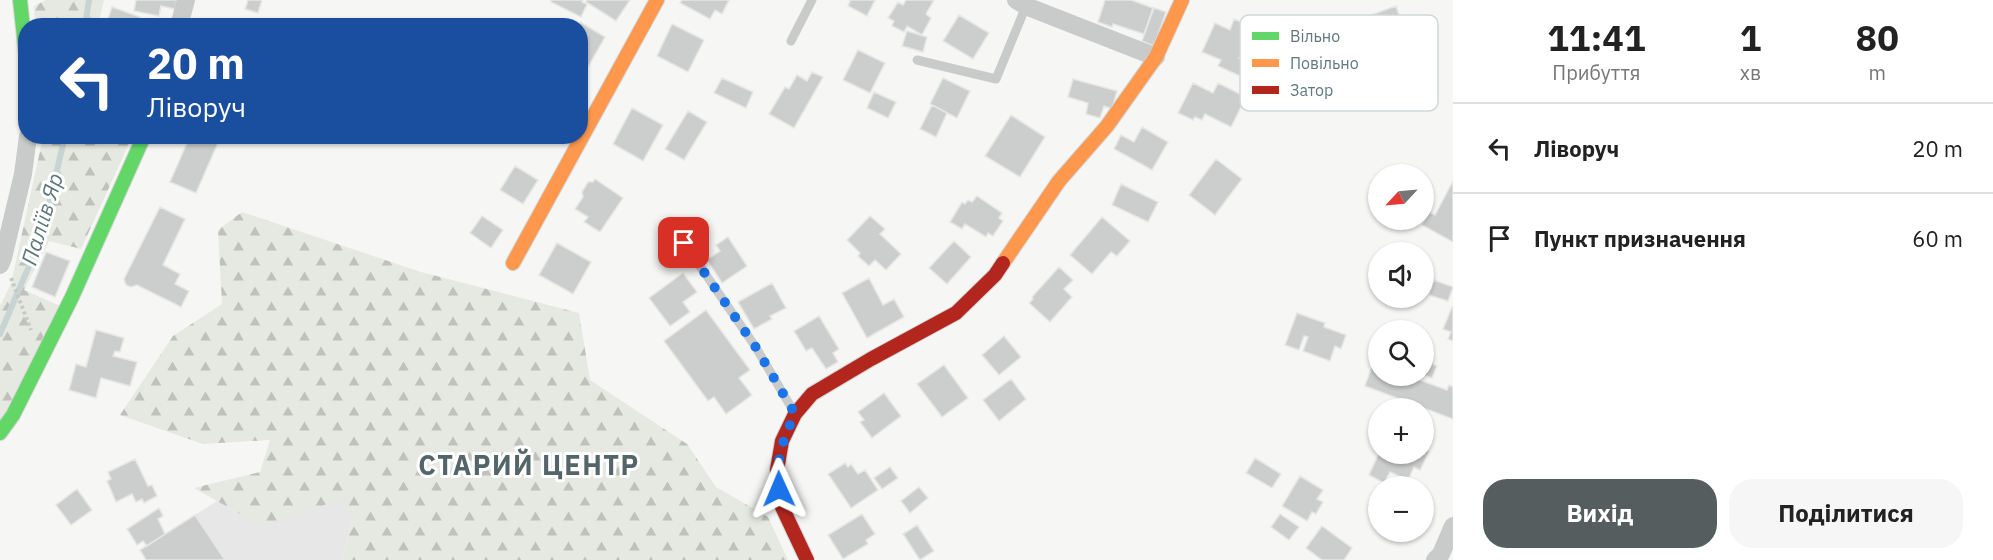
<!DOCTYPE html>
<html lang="uk">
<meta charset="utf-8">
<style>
body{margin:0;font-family:"IBM Plex Sans",sans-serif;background:#f6f6f6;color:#222;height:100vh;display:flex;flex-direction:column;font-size:22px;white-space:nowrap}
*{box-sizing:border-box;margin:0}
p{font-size:20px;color:#767676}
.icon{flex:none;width:33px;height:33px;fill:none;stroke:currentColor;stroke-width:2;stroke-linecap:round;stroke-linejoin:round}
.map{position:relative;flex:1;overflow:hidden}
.sheet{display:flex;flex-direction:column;background:#fff;width:540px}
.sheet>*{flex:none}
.guide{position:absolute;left:18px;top:18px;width:570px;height:126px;border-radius:24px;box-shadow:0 2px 4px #0004;background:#1a4fa0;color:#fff;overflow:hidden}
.needle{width:39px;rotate:244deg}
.buttons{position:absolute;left:1368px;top:164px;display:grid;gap:12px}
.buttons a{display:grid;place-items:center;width:66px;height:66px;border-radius:50%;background:#fff;box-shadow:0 2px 4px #0004;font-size:30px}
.pin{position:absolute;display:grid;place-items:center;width:51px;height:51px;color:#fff;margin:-26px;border-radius:12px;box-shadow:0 3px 9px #0006}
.me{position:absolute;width:66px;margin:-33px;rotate:359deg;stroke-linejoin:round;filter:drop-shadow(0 0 4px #0008)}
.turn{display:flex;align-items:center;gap:21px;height:126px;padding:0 30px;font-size:27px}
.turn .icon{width:78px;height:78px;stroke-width:2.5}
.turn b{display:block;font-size:42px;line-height:51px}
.eta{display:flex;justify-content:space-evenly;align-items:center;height:102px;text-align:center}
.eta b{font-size:36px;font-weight:700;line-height:42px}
.button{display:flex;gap:12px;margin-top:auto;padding:12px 30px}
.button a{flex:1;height:69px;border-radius:24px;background:#565d5e;color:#fff;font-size:24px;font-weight:700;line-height:69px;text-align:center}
.button a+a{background:#f6f6f6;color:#222}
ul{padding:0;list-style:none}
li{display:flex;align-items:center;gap:18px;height:90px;padding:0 30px;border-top:2px solid #e0e0e0}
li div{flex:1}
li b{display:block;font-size:22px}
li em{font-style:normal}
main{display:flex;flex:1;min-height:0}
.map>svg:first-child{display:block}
</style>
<main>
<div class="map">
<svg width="1453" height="560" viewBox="0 0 1453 560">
<defs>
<pattern id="forest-firs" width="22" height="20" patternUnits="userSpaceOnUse" patternTransform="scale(1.5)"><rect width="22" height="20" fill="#e6e8e2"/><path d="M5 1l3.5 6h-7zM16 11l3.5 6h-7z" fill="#bec1bc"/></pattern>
</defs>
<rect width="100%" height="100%" fill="#f6f6f5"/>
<path fill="#e6e7e6" d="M341,498L352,520L342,560H146L140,550L217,501L263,527Z"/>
<path fill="url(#forest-firs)" d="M46,0H104L98,25H35L34,6Z
M43,137H132L81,249L49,241L24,290L67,309L0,433V306L11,284Z
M242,212L421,272L579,313L590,380L687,444L716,487L768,517L788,560H342L352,521L341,499L263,527L194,488L260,472L270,440L203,444L120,415L173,336L222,304L218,230Z"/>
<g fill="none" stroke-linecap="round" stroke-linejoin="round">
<path stroke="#c8d4d4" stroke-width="6" d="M85,26L89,0
M0,334L41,238L65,136"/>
</g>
<path fill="#cccece" stroke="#e6e6e5" stroke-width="1.5" d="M136,0H177L175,9L161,6L159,16L134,11Z
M248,0H262L258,13L245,9Z
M551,0H583L582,2L587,4L581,17L551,2Z
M587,0H630L616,21L586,2Z
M682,0H729L722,14L715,10L710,19L680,3Z
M849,0H875L867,16L848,6L850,1Z
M906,0H934L926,14L931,18L922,35L907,26L904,32L892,26L894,21L888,18L898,2L903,5Z
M1105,0H1131L1153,8L1144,34L1113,24L1112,27L1098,22Z
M1396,6L1400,18L1409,15L1419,43L1385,55L1371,15Z
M112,7L140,17L137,26H112L107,22Z
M1154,8L1166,12L1154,46L1142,41Z
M959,15L989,33L973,59L943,41Z
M1234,19L1253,27L1239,58L1246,61L1240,76L1218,66L1221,60L1202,52L1215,23L1230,30Z
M580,22L605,37L585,72L580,70V26H578Z
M672,24L704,40L688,72L657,56Z
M907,31L927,37L923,52L902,46Z
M858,50L885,63L870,93L843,80Z
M812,72L823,77L794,128L769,114L785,87L789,89L797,75L807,81Z
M722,78L753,92L746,108L714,93Z
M943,78L970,91L957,118L930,104Z
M1073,79L1117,91L1112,109L1104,106L1100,118L1086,114L1088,103L1068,97Z
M1193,83L1213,93L1218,83L1246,97L1231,127L1205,114L1202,120L1195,117L1193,120L1178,113Z
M874,92L896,102L888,118L867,108Z
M932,105L947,113L936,137L920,129Z
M632,108L663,125L643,161L613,144Z
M688,111L707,122L684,160L665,149Z
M1011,115L1045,137L1020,177L985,156Z
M1142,127L1168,142L1152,170L1114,149L1121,135L1134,142Z
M190,136H221L196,193L170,182Z
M1216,159L1242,179L1215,215L1189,195Z
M515,166L538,180L523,204L500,190Z
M595,179L623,198L600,232L584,222L588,217L575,209L583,197L582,192L588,182H593Z
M1453,181V242L1422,225L1429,212L1435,215Z
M1121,184L1158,202L1148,222L1112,205Z
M977,196L1002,213L999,218L1003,221L993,236L988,233L986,237L965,224L962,229L950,222L962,202L965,204L968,200L972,202Z
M160,207L185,219L163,265L180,274L175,284L189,291L181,307L137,285L131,287L126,285L124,279Z
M482,216L503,230L491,248L470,233Z
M870,216L885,229L880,234L901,254L886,270L875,260L869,266L858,256L860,253L847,240Z
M1102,217L1130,241L1117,256L1111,252L1092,274L1070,255Z
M1383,219H1408L1405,230L1382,223Z
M728,237L747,266L722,283L707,260L720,251L716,245Z
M954,241L971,257L947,284L929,268Z
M557,243L591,262L573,294L539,275Z
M46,252L70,261L55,297L32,287Z
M1059,267L1073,280L1064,289L1072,297L1050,322L1029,303L1033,299L1032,297Z
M683,273L697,292L683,302L690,312L670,326L649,298Z
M869,278L883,305L894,299L904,317L867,338L842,293Z
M1434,280L1453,287L1448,301L1429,295Z
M772,283L786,308L770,316L772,319L754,329L738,302Z
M1452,307H1453V341L1448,339L1451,332L1443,329Z
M706,310L750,370L739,378L752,395L726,414L714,397L708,401L664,341Z
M1297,313L1325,323L1324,327L1346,335L1341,349L1335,346L1330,361L1303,351L1308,337L1304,336L1299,350L1285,345Z
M819,316L839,349L833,353L838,362L826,369L812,348L806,351L794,331Z
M96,330L124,338L120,352L115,351L113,356L137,362L130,386L101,378L96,398L69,390L76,364L86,367Z
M1004,336L1021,357L999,375L982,355Z
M1424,361L1437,366L1432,378L1424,375Z
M1373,363L1378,365V375H1406L1447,390L1449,385L1453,387V419L1365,386Z
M944,365L968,398L942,417L917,384Z
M1011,379L1026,399L999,421L983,400Z
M884,393L901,416L872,438L860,422L864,420L858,412Z
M1424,449L1429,452L1420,470L1414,467L1408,480L1390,472L1384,483L1369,475L1379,453L1392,455L1393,453H1424Z
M1255,458L1281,474L1272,488L1246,473Z
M135,459L148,486L152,485L157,496L144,503L142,499L136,502L132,494L116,502L107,481L111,479L108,472Z
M845,463L848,467L851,464L858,474L865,470L878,490L851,508L828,474Z
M890,467L898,478L882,489L874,478Z
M1300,476L1323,490L1317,499L1323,502L1316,514L1312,512L1307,521L1282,506Z
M919,487L928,498L910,513L901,501Z
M77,489L92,510L71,525L56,505Z
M159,508L163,516L158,519L165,534L147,546L143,541L137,545L127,529Z
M862,514L875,534L866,540L868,544L843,559L828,535Z
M1280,514L1299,527L1289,540L1271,527Z
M195,515L225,560H146L140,550Z
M917,525L934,551L920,560L903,534Z
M1322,526L1352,548L1344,560H1322L1306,548Z"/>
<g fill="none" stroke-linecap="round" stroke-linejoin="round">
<defs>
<path id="fast" d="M20,0L26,56
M0,433L13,415L72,297L144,136"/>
<path id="slow" d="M513,263L657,0
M1003,263L1059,181L1107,126L1156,57L1182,0"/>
<path id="jam" d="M807,560L782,507L777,470L782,441L795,414L812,394L871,359L956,313L995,275L1003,263"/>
</defs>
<use href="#fast" stroke="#d2d3d3" stroke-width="16"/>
<use href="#slow" stroke="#d2d3d3" stroke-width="16"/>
<use href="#jam" stroke="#d2d3d3" stroke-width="16"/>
<path stroke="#c7c9c9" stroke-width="4" stroke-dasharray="3 3" stroke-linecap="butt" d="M11,278L31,330"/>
<path stroke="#c9cbcb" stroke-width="9" d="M791,41L812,0
M917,60L996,79L1026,6
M684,243L755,346L794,412"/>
<path stroke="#c9cbcb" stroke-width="18" d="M1016,0L1026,6L1156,57
M179,26L186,0
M0,265L3,258L23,174L28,136
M1435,560L1441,554L1453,526"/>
<use href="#fast" stroke="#63d668" stroke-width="14"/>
<use href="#slow" stroke="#ff974d" stroke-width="14"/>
<use href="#jam" stroke="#b3261e" stroke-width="14"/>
</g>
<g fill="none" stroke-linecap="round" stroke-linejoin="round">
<path stroke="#1a73e8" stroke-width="10" stroke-dasharray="0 18" d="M684,243L755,346L795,414C782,441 776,459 779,489"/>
</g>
<g text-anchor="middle" stroke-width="6" stroke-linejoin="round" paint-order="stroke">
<g font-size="22" font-style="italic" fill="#5d787a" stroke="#fff">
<text transform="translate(42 219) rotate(-73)" y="8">Паліїв Яр</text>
</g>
<g font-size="27" font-weight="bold" letter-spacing="1.5" fill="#54656a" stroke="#fff">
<text x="529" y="475">СТАРИЙ ЦЕНТР</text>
</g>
</g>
<rect x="1240" y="15" width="198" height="96" rx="9" fill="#fff" stroke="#d0d7d9" stroke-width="1.5"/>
<rect x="1252" y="32" width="27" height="8" fill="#63d668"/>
<rect x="1252" y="59" width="27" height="8" fill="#ff974d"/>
<rect x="1252" y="86" width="27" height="8" fill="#b3261e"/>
<g font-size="16" fill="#62797f">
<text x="1290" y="42">Вільно</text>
<text x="1290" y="69">Повільно</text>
<text x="1290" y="96">Затор</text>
</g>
</svg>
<div class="buttons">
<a><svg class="needle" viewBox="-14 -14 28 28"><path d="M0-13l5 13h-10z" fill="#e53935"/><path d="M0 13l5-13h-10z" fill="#767676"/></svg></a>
<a><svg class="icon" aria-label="sound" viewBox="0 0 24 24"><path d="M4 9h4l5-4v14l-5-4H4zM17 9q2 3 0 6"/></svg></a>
<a><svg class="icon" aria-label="search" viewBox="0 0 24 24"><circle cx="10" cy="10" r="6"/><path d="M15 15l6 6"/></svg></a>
<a>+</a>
<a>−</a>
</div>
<div class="pin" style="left:684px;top:243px;background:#d93025"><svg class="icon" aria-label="arrive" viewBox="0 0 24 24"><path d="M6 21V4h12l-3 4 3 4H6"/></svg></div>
<svg class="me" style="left:779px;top:489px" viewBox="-20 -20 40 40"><path d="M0-17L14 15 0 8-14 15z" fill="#1a73e8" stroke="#fff" stroke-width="4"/></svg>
<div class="guide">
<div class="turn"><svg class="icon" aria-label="left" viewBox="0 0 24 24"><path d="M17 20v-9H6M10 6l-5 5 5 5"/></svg><div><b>20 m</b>Ліворуч</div></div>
</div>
</div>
<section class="sheet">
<div class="eta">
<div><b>11:41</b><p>Прибуття</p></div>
<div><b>1</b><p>хв</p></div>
<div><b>80</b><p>m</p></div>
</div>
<ul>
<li><svg class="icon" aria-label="left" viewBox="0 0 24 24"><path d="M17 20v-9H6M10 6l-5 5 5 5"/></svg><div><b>Ліворуч</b></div><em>20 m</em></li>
<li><svg class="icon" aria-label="arrive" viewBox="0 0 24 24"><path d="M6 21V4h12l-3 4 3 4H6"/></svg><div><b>Пункт призначення</b></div><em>60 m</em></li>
</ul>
<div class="button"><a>Вихід</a><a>Поділитися</a></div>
</section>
</main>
